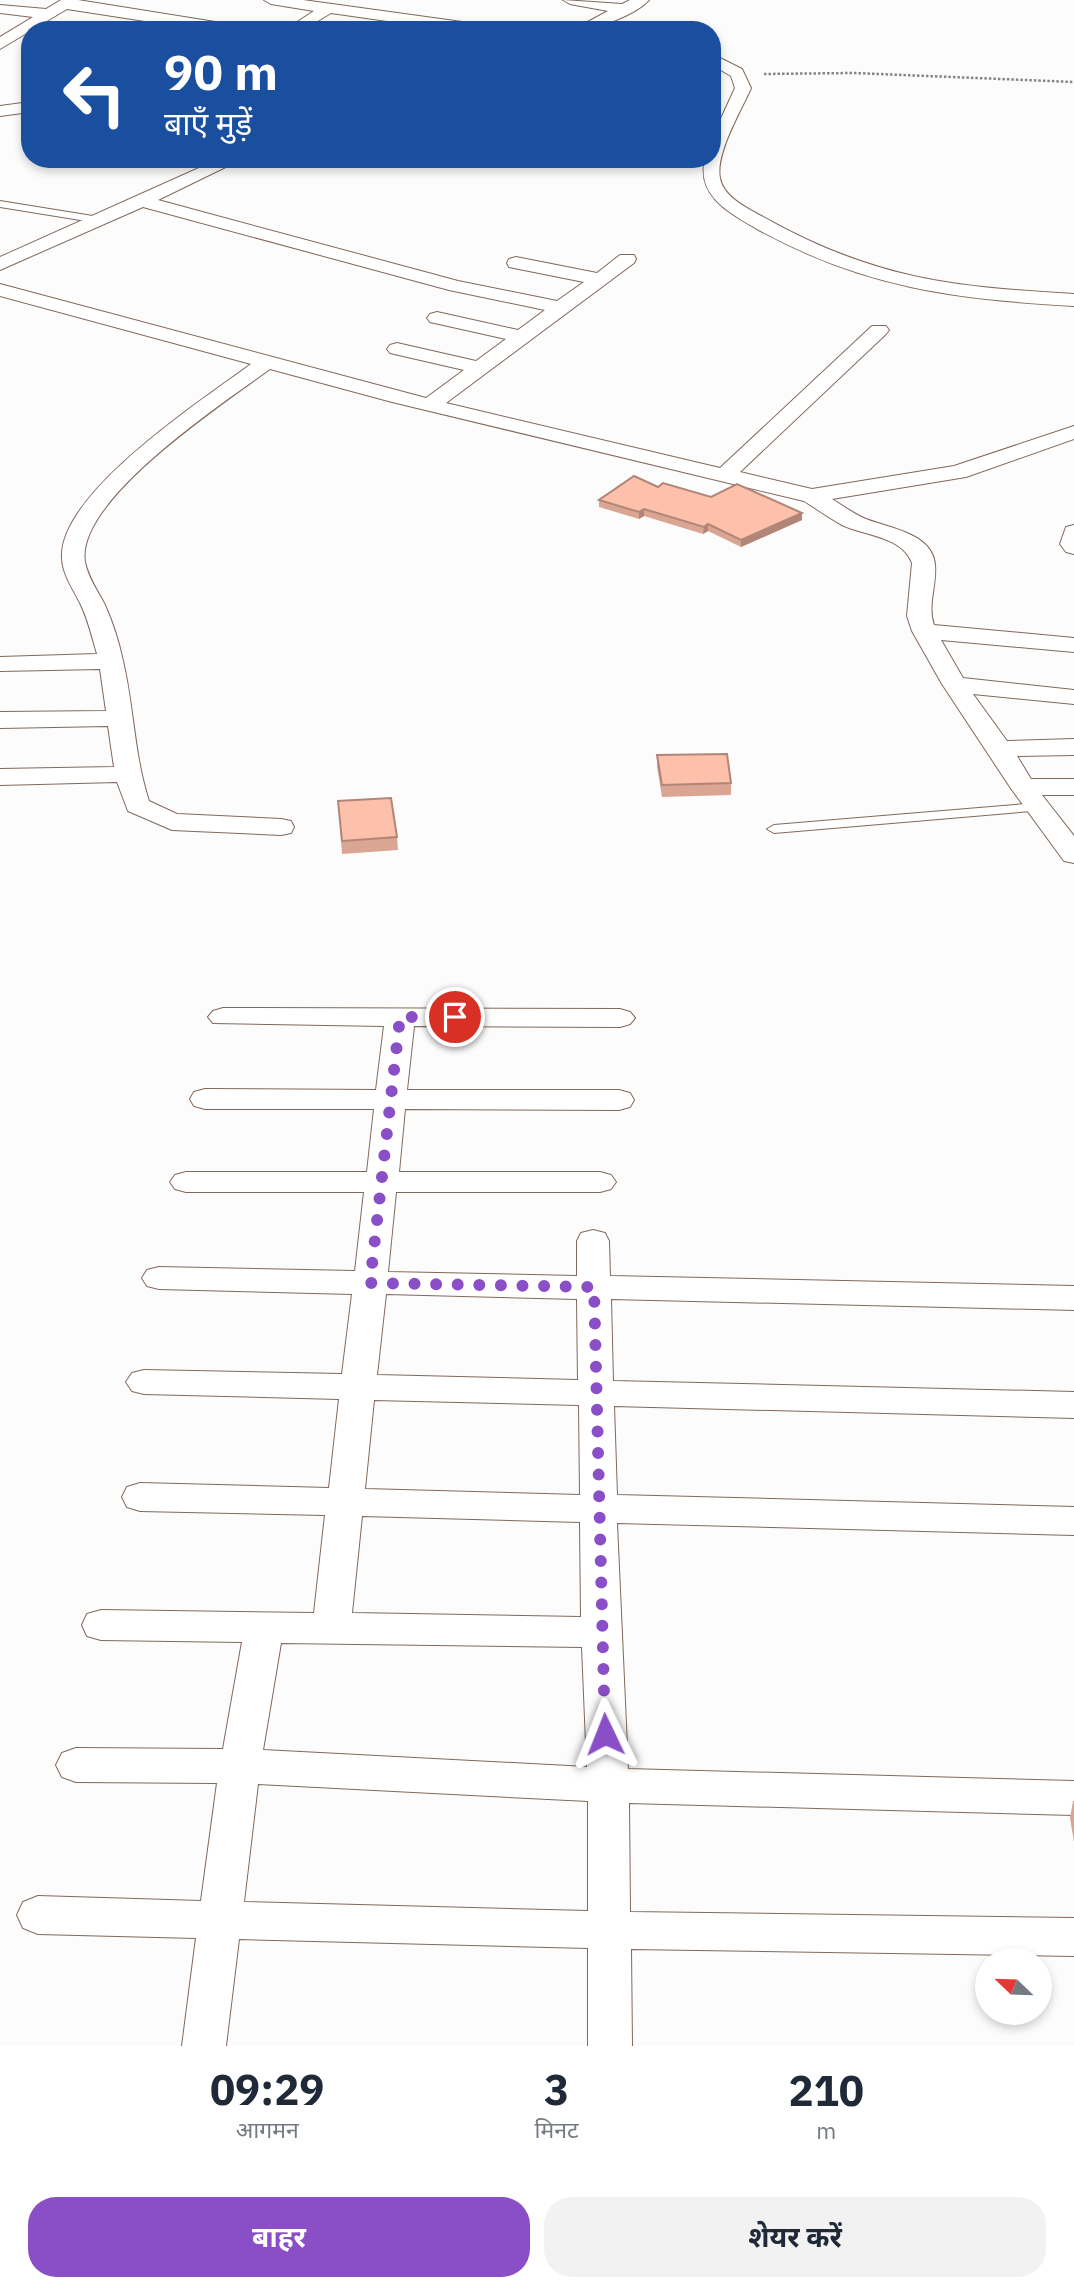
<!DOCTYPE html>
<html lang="hi">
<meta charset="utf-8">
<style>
body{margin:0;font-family:"IBM Plex Sans","Noto Sans Devanagari",sans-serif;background:#f2f2f3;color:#1f2937;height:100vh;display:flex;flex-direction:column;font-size:26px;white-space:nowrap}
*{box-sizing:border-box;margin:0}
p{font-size:23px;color:#747a83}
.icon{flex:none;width:38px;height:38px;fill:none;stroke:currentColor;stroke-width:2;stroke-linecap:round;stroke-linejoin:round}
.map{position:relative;height:2046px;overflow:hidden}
.details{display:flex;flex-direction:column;background:#fff;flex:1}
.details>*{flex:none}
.top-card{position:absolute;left:21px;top:21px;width:700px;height:147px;border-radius:28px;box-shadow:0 4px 10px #0003;background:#1a4fa0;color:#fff;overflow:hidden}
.needle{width:46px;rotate:293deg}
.fabs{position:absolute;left:975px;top:1948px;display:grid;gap:14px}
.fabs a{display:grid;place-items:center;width:77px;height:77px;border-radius:50%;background:#fff;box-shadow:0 4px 10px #0003;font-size:35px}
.pin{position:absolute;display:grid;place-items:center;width:60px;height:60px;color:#fff;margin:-30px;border:4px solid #fff;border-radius:50%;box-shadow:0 2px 7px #0007}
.me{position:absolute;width:77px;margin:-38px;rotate:358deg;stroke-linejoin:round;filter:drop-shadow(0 0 5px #0008)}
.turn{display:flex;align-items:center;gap:24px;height:147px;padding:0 28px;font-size:32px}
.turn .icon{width:91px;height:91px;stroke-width:2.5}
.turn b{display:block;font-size:49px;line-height:60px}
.eta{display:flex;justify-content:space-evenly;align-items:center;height:119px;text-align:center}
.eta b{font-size:42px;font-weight:700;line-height:49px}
.cta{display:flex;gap:14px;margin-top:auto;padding:14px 28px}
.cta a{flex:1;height:80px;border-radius:28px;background:#8a4fc6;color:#fff;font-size:28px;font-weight:700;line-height:80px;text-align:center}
.cta a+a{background:#f2f2f3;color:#1f2937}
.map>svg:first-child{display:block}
</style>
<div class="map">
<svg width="1074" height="2046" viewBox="0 0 1074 2046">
<rect width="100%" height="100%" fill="#fcfcfc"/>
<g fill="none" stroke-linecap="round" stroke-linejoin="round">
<defs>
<path id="lane" d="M0,201L99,217L104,220L99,223L0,207Z
M1038,803L1045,807L1043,810L774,833L767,829L774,825Z"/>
<path id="street" d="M61,0H78L234,25L241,30H203L67,9L0,49V37L33,17L0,13V5L46,9Z
M264,0H303L484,25L491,30H450L331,13L303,30H285L314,11L271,4Z
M563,0L622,4L630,0H649C634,16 595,30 573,30L608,11L570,4Z
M712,54L742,69L751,88C741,111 715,154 720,178C723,198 751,210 767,219C875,279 953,287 1074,294V306C954,299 864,288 757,229C730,213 696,196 705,159H712V138L735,88L731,76L712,65Z
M30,102V112L0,116V106Z
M219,159H242L158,200L458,281L557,301L584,282L509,267L507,263L509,259L516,257L597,273L620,255H634L636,259L634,263L446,403L720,468L872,326H886L889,330L886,334L740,472L812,489L954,466L1074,426V439L966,477L832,499C843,506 854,514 866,519C888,528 933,533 935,565C937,585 927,605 934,625L1074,638V652L941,640L963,678L1074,690V704L973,694L1007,741L1074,739V755L1017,756L1031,779H1074V795H1042L1074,836V863L1064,861L1010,787L942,684L912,631L907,616L912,563C902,536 865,536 842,525C829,518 817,509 804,501L392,402L270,369C225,402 75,500 85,562C88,578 98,591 105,605C113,623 119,642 123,661C134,707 134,755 149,801L177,814L281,819L291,821L294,827L291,833L281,835L172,830L128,811L117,782L0,785V769L114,767L108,726L0,728V712L106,711L100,669L0,671V657L97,654C92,637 88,619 80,603C73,589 63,575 62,559C57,494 204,399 251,364L0,296V284L426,398L464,370L390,353L387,349L390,345L397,343L476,361L506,339L430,322L427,318L430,314L437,312L518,330L545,310L449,290L143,207L0,270V257Z
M1074,525V554L1066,552L1060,544L1066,527Z
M223,1008L620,1009L630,1012L635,1018L630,1024L620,1027L414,1026L407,1090H619L630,1093L634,1100L630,1107L619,1110L405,1109L399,1172H600L611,1175L616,1182L611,1189L600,1192H396L388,1272L577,1276V1241L581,1233L593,1230L605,1233L609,1241L610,1276L1074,1286V1310L611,1299L613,1381L1074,1392V1418L614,1406L617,1495L1074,1507V1535L617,1523L628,1769L1074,1781V1815L629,1803L630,1912L1074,1918V1956L631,1949L632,2046H588V1948L239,1939L226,2046H182L196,1938L38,1934L23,1928L17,1915L23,1902L38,1896L201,1901L217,1783L76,1782L62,1777L56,1765L62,1753L76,1748L223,1749L242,1642L101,1640L87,1636L82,1625L87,1614L101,1610L314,1613L325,1515L140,1511L127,1507L122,1497L127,1487L140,1483L329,1488L339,1399L144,1394L132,1391L126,1382L132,1373L144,1370L342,1374L352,1294L159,1289L147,1286L142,1278L147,1270L159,1267L355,1271L364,1192H186L175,1189L170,1182L175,1175L186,1172H367L374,1109H205L194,1106L190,1099L194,1092L205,1089L376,1090L384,1026L213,1023L208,1017L213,1011ZM386,1294L577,1299L578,1380L377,1375ZM374,1400L579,1405L580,1495L365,1489ZM362,1516L580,1522L581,1617L352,1613ZM281,1643L582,1647L587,1767L263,1750ZM258,1784L588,1801V1911L244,1902Z"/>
</defs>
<use href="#lane" stroke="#82685a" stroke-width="2"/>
<use href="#street" stroke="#82685a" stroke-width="2"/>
<path stroke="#898381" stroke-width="2.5" stroke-dasharray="2.5 2" stroke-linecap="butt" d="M764,74L854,73L1074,82"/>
<use href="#lane" fill="#fff" fill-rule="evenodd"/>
<use href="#street" fill="#fff" fill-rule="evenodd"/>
</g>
<path fill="#daa593" d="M658,487L802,513V520L741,547L708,531L703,534L644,516L639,519L599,507V500Z
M657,755L731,783V795L662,797L657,767Z
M339,813L397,837L398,850L342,854Z
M1073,1801H1074V1842L1070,1818Z"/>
<path fill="#b18678" d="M644,509V516L639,519V512Z
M802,513V520L741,547V540Z
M708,524V531L703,534L704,527Z"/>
<path fill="#fdc0ab" stroke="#b18678" stroke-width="2" d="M634,476L658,487L663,483L711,497L737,484L802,513L741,540L708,524L704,527L644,509L639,512L599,500Z
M727,754L731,783L662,785L657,755Z
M391,798L397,837L342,841L338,801Z"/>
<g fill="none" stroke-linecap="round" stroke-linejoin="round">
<path stroke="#8a4fc6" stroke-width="12" stroke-dasharray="0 21.6" d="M455,1017H400L370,1283L594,1287L605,1734"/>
</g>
</svg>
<div class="fabs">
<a><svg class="needle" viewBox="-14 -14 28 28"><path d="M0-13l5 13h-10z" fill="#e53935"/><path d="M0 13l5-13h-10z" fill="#747a83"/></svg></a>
</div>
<div class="pin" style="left:455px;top:1017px;background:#d93025"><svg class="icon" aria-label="arrive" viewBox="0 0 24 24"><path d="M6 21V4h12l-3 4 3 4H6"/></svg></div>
<svg class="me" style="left:605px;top:1734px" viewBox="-20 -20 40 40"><path d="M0-17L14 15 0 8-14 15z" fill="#8a4fc6" stroke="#fff" stroke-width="4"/></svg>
<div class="top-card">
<div class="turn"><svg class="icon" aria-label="left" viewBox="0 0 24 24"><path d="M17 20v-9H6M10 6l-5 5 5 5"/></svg><div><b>90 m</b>बाएँ मुड़ें</div></div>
</div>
</div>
<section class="details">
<div class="eta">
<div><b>09:29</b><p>आगमन</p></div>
<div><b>3</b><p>मिनट</p></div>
<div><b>210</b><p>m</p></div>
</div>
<div class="cta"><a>बाहर</a><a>शेयर करें</a></div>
</section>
